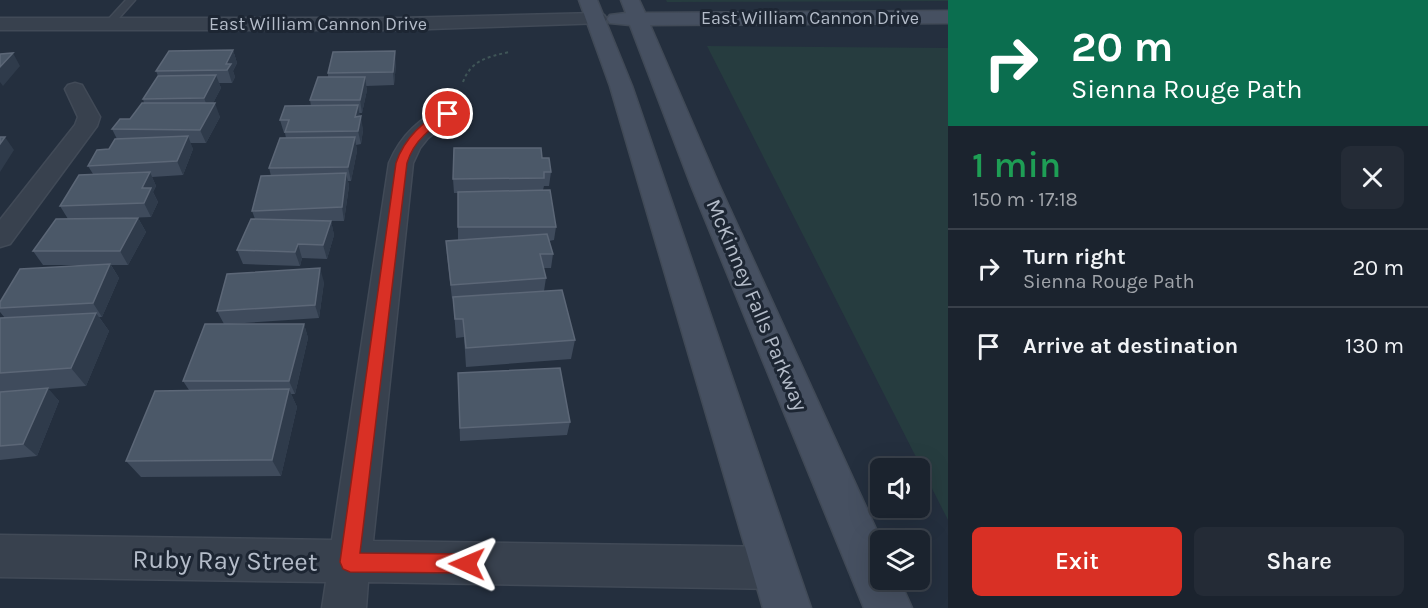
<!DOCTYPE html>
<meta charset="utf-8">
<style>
body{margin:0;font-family:Karla,sans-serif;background:#242b36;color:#f1f3f6;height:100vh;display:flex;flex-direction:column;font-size:22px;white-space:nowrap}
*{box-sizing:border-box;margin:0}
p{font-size:20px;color:#a0a4aa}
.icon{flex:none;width:33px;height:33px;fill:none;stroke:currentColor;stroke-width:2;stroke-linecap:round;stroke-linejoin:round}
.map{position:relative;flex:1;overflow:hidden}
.sheet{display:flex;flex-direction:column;background:#1b232e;width:480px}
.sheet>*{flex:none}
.banner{background:#0b6e4f;color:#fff;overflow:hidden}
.buttons{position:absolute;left:870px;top:458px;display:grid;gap:12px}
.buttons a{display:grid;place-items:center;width:60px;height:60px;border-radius:9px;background:#1b232e;box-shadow:0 6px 24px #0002,0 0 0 2px #39404a;font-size:30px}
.pin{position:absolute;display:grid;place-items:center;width:51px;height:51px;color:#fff;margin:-26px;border:3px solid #fff;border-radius:50%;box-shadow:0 2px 6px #0007}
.me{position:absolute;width:66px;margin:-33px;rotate:271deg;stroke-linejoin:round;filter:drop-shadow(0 0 4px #0008)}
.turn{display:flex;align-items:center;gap:21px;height:126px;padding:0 24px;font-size:27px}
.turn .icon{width:78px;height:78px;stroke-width:2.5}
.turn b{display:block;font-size:42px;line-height:51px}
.round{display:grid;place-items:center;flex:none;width:63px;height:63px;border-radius:9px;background:#242b36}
.summary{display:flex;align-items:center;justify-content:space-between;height:102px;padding:0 24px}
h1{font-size:36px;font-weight:600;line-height:45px;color:#1e9e55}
.button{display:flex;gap:12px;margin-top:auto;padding:12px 24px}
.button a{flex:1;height:69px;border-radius:9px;background:#d93025;color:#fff;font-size:24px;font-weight:600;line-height:69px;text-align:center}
.button a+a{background:#242b36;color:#f1f3f6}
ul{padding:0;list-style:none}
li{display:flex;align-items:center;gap:18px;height:78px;padding:0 24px;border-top:2px solid #39404a}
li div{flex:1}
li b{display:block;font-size:22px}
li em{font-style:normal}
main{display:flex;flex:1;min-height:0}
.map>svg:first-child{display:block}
</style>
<main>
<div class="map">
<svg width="948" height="608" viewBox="0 0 948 608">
<rect width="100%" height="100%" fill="#242f3e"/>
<path fill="#263c3f" d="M666,0H948V1L667,2Z
M707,46L948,48V520Z"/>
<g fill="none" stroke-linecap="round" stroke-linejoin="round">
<defs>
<path id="service" d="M126,0H135L111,27H105V23Z"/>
<path id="minor" d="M75,83L82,85L100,117L97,126L10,244L0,247V220L75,125L78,117L65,89L68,85Z
M449,108L457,109L460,114L428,138L420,148L413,163L373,541L774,547L789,553L795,568L789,583L774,589L368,582L366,608H322L326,582L0,577V535L332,540L389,163C400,137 421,114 449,108Z"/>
<path id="tertiary" d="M597,13L604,15L607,19L604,23L400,30H0V18H400Z"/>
<path id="secondary" d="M579,0H597L632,86L811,608H763L610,86Z
M621,0H639L645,13L948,11V23L650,25L719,185L881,540L880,579H899L912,608H864L691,185L630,25L610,23L607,19L610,15L626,13Z"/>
</defs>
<use href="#service" stroke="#414a57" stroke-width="3"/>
<use href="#minor" stroke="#414a57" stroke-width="3"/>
<use href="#tertiary" stroke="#414a57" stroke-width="3"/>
<use href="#secondary" stroke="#414a57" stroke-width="3"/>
<path stroke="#3f5557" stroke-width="2" stroke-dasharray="3 3" stroke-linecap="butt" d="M463,82C471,60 488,57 509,52"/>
<use href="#service" fill="#38414e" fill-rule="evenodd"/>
<use href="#minor" fill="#38414e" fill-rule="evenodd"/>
<use href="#tertiary" fill="#38414e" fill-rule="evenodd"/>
<use href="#secondary" fill="#465061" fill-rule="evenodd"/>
</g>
<path fill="#3f4b5c" d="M233,50L237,63L233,71L235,77L232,83H219L221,88L213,103L220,117L206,143H190L193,149L183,175L152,177L156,186L153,192L158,202L151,217L103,219L138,218L146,232L128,265H111L119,278L102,317H99L109,331L86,386L48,389L59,401L37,456L0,460V392L25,390L0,392V318H5L0,312V302L91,265H43L33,251L68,219L60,206L93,174L88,166L109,149L117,139L112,129L130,119L144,103L143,99L158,76L156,71Z
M396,64L394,85L366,86L367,90L362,113H359L363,130L361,144L356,145L357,151L351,181H348L349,186L344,221H331L334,235L327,259L302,258L300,266L243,264L237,250L255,219L252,211L271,176L269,168L286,138L285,133H284L280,120L311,106L310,100L328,77V73Z
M542,158L551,172L549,186H544L543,190L556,227L554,240L549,241L553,254L551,268H543L546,278L544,291L575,340L571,359L466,367L464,337L456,338L453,298L452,299L447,255L446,241L458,240V193H454L453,179Z
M324,282L319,318L229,324H304L308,338L295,394H291L297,407L281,476L141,477L126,461L189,390L183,381L224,324L217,311Z
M458,373L570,422L567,435L460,441Z"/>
<path fill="#2f3b4b" d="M233,50L237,63L233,71L235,77L232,83L226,64Z
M395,51L396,64L394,85L393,72Z
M13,53L20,66L3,86L0,82V67Z
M216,75L221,88L209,111L204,98Z
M365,77L367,90L362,113L360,100Z
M215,103L220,117L206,143L200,130Z
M358,105L360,118L355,117Z
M361,116L363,130L361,144L358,131Z
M188,136L193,149L183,175L177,161Z
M5,137L14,150L0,172V144Z
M355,137L357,151L351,181L348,167Z
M150,172L156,186L153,192L158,202L151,217L144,203L142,188Z
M346,173L349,186L344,221L342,207Z
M138,218L146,232L128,265L120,251Z
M331,221L334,235L327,259L323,245Z
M298,244L302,258L300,266L295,252Z
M110,264L119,278L102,317L93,303Z
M320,268L324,282L319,318L315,305Z
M96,313L109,331L86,386L71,368Z
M304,324L308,338L295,394L289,381Z
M48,388L59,401L37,456L23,444Z
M289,389L297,407L281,476L272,460Z"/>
<path fill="#4b5868" stroke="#5c6777" stroke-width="1.5" d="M233,50L226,64H231L227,70L156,71L169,51Z
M395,51L393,72L328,73L333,52Z
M13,53L0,67V54Z
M216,75L204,98L143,99L158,76Z
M318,77H365L360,100H310Z
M142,103H215L200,130L112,129L120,119H130Z
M358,105L355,117L361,116L358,131L285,132L289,120H280L285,106Z
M188,136L177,161L88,166L97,150L109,149L115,139Z
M0,137H5L0,144Z
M355,137L348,167L269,168L280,138Z
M454,148H541L542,158H549L551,172H544V178L453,179Z
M150,172L142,188H151L144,203L60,206L79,175Z
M346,173L342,207L252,211L261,176Z
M550,190L556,227H458V192Z
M138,218L120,251H33L56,219Z
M251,219L331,221L323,245L298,244L295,252L237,250Z
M547,234L553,254H540L546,278L451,285L446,241Z
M110,264L93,303L0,308V302L20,269Z
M320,268L315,305L217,311L227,274Z
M562,290L575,340L466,348L463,319H455L453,297Z
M96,313L71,368L0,373V318Z
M205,324H304L289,381H183Z
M560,368L570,422L460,428L458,373Z
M48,388L23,444L0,446V392Z
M289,389L272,460L126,461L155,391Z"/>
<path fill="#d93025" stroke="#8d1f18" stroke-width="1.5" d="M448,111L453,114L452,116C431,127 414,140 407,163L360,553L467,554L473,557L476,564L473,570L467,573L350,572L343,569L340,562L396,163C404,139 424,118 448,111Z"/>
<g text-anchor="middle" stroke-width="6" stroke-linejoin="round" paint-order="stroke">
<g font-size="18" fill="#b4bcc9" stroke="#1d2633">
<text x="810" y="24">East William Cannon Drive</text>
<text x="318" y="30">East William Cannon Drive</text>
</g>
<g font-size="21" fill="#b4bcc9" stroke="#1d2633">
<text transform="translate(757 305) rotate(67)" y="7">McKinney Falls Parkway</text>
</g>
<g font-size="26" fill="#b4bcc9" stroke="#1d2633">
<text transform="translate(225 560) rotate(1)" y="9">Ruby Ray Street</text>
</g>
</g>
</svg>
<div class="buttons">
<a><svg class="icon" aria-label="sound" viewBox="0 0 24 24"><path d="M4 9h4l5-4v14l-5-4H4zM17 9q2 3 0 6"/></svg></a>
<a><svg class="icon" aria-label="layers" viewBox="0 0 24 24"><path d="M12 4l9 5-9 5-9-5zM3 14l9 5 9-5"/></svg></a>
</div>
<div class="pin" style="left:448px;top:114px;background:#d93025"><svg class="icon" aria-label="arrive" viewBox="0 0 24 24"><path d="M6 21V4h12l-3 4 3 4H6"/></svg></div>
<svg class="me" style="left:467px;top:564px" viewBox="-20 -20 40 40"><path d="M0-17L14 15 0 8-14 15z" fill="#d93025" stroke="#fff" stroke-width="4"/></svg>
</div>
<section class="sheet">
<div class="banner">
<div class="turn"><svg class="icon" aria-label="right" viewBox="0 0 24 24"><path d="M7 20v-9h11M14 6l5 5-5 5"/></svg><div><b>20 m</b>Sienna Rouge Path</div></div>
</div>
<div class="summary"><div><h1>1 min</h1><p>150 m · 17:18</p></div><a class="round"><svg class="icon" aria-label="close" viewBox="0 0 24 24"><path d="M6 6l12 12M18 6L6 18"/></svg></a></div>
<ul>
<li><svg class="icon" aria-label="right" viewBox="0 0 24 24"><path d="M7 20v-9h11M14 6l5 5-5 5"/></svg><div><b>Turn right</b><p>Sienna Rouge Path</p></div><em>20 m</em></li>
<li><svg class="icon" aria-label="arrive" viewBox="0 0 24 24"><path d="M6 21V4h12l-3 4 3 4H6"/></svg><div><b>Arrive at destination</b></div><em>130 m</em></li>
</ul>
<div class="button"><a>Exit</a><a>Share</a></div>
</section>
</main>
